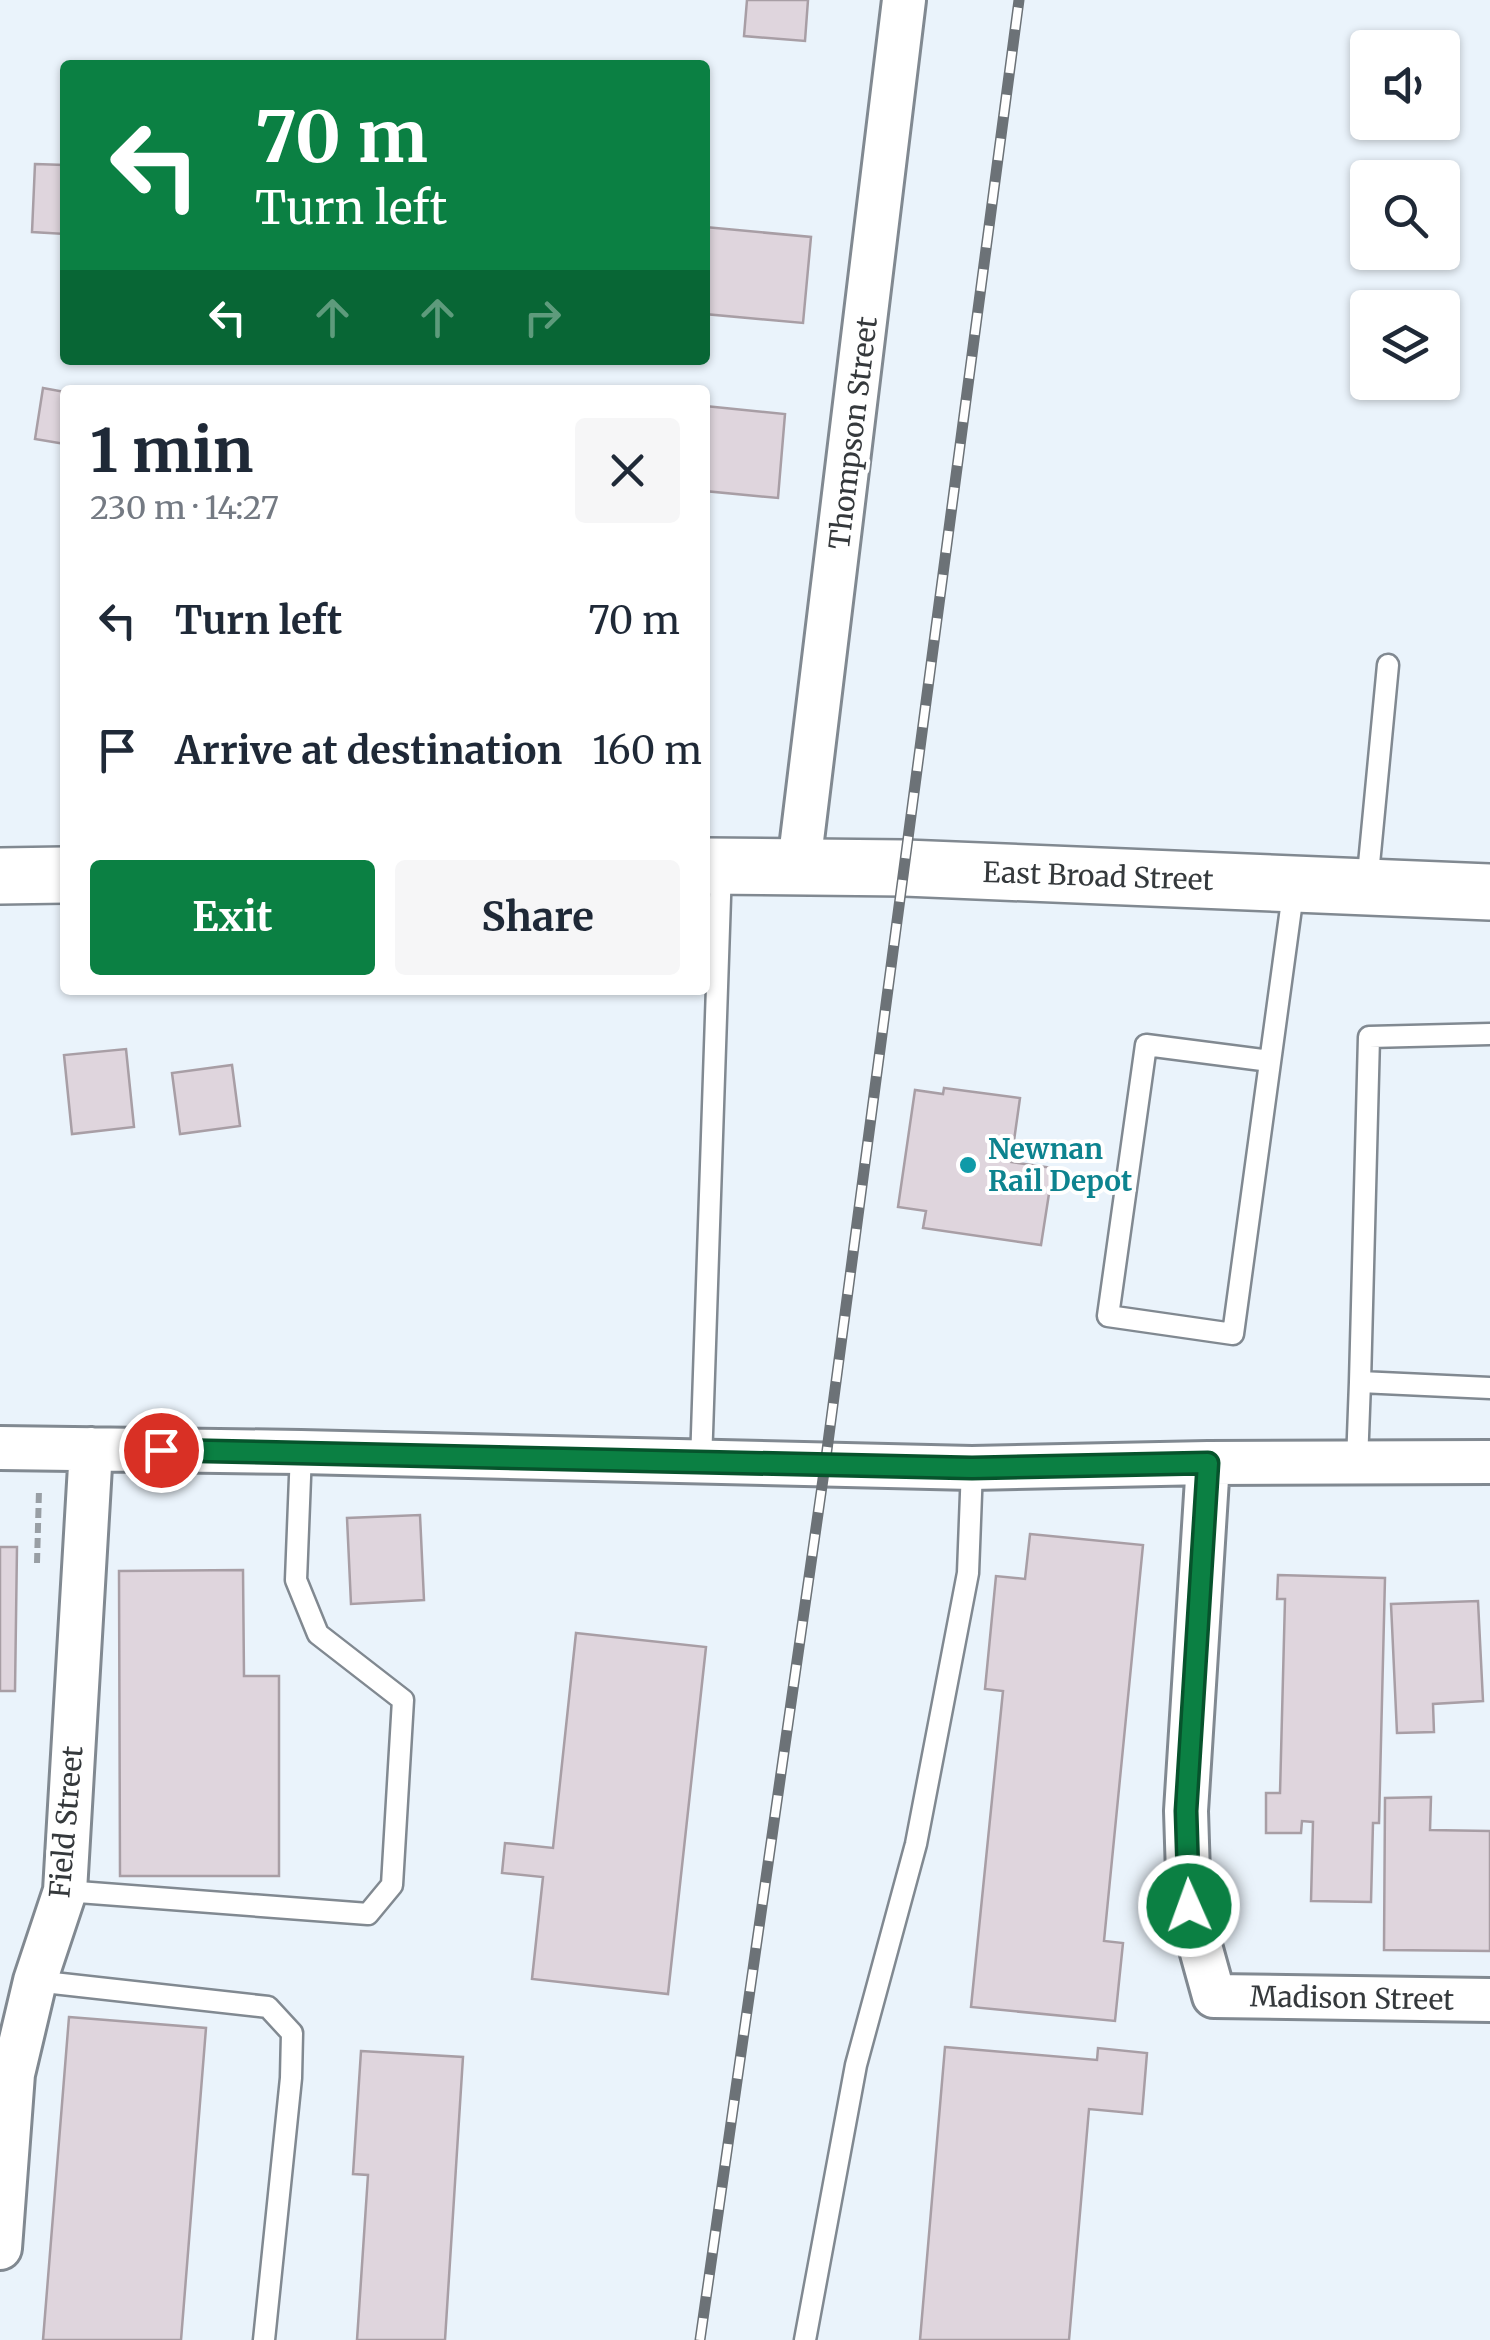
<!DOCTYPE html>
<meta charset="utf-8">
<style>
body{margin:0;font-family:Merriweather,serif;background:#f6f6f7;color:#1f2937;height:100vh;display:flex;flex-direction:column;font-size:38px;white-space:nowrap}
*{box-sizing:border-box;margin:0}
p{font-size:32px;color:#747a83}
.icon{flex:none;width:55px;height:55px;fill:none;stroke:currentColor;stroke-width:2;stroke-linecap:round;stroke-linejoin:round}
.map{position:relative;flex:1;overflow:hidden}
.side{position:absolute;left:60px;top:385px;width:650px;height:610px;display:flex;flex-direction:column;background:#fff;border-radius:10px;box-shadow:0 2px 8px #0004}
.side>*{flex:none}
.hud{position:absolute;left:60px;top:60px;width:650px;height:305px;border-radius:10px;box-shadow:0 2px 8px #0004;background:#0b8043;color:#fff;overflow:hidden}
.fabs{position:absolute;left:1350px;top:30px;display:grid;gap:20px}
.fabs a{display:grid;place-items:center;width:110px;height:110px;border-radius:10px;background:#fff;box-shadow:0 2px 8px #0004;font-size:50px}
.pin{position:absolute;display:grid;place-items:center;width:85px;height:85px;color:#fff;margin:-42px;border:5px solid #fff;border-radius:50%;box-shadow:0 2px 10px #0007}
.me{position:absolute;width:110px;margin:-55px;rotate:358deg;stroke-linejoin:round;filter:drop-shadow(0 0 8px #0008)}
.turn{display:flex;align-items:center;gap:35px;height:210px;padding:0 30px;font-size:45px}
.turn .icon{width:130px;height:130px;stroke-width:2.5}
.turn b{display:block;font-size:70px;line-height:85px}
.lanes{display:flex;align-items:center;height:95px;padding:0 30px;background:#0003;justify-content:center;gap:50px;direction:ltr}
.lanes .off{opacity:.35}
.round{display:grid;place-items:center;flex:none;width:105px;height:105px;border-radius:10px;background:#f6f6f7}
.overview{display:flex;align-items:center;justify-content:space-between;height:170px;padding:0 30px}
h1{font-size:60px;font-weight:700;line-height:75px}
.action{display:flex;gap:20px;margin-top:auto;padding:20px 30px}
.action a{flex:1;height:115px;border-radius:10px;background:#0b8043;color:#fff;font-size:40px;font-weight:700;line-height:115px;text-align:center}
.action a+a{background:#f6f6f7;color:#1f2937}
ul{padding:0;list-style:none}
li{display:flex;align-items:center;gap:30px;height:130px;padding:0 30px}
li div{flex:1}
li b{display:block;font-size:38px}
li em{font-style:normal}
.map>svg:first-child{display:block}
</style>
<div class="map">
<svg width="1490" height="2340" viewBox="0 0 1490 2340">
<rect width="100%" height="100%" fill="#eaf3fb"/>
<path fill="#dfd5dd" stroke="#a89ea5" stroke-width="2.5" d="M747,0H808L805,41L744,36Z
M35,164L65,165V234L32,232Z
M705,227L811,237L803,323L705,314Z
M43,388L65,392V444L35,439Z
M705,406L785,414L778,498L705,491Z
M126,1049L134,1127L72,1134L64,1055Z
M232,1065L240,1126L180,1134L172,1073Z
M944,1088L1020,1098L1011,1162L1053,1168L1041,1245L923,1228L926,1211L898,1207L915,1090L943,1094Z
M420,1515L424,1600L351,1604L347,1518Z
M1030,1534L1143,1545L1104,1941L1123,1943L1115,2021L971,2007L1003,1691L985,1689L996,1576L1025,1579Z
M0,1547H17L15,1691H0Z
M243,1570L244,1676H279V1876H120L119,1571Z
M1278,1575L1385,1578L1379,1823H1373L1371,1902L1311,1901L1313,1822L1302,1821L1301,1833H1266V1793H1280L1285,1599H1277Z
M1478,1601L1483,1701L1433,1704L1434,1732L1397,1733L1391,1604Z
M576,1633L706,1647L668,1994L532,1979L543,1877L502,1873L505,1843L553,1848Z
M1431,1797L1430,1830L1490,1831V1951L1384,1950L1385,1798Z
M69,2017L206,2028L181,2340H43Z
M945,2047L1097,2060L1098,2048L1147,2053L1142,2114L1089,2109L1069,2340H920Z
M361,2051L463,2057L445,2340H357L368,2175L353,2174Z"/>
<g fill="none" stroke-linecap="round" stroke-linejoin="round">
<defs>
<path id="lane" d="M1367,885L1388,665
M1490,1034L1369,1037L1360,1382L1490,1388
M1270,1061L1146,1045L1108,1316L1233,1334L1294,886
M701,1463L721,868
M1357,1463L1360,1382
M65,1891L368,1914L392,1885L403,1700L318,1634L296,1580L301,1452
M35,1981L268,2007L292,2033L291,2078L264,2340
M805,2340L856,2065L916,1844L968,1573L972,1468"/>
<path id="street" d="M799,865L904,0
M0,1448L301,1452L972,1468L1208,1463L1490,1462
M1208,1463L1186,1811L1189,1906L1214,1996L1490,2000
M0,2248L13,2074L35,1981L65,1891L91,1449"/>
<path id="secondary" d="M705,866L905,868L1490,892
M0,876L65,875"/>
</defs>
<use href="#lane" stroke="#818991" stroke-width="25"/>
<use href="#street" stroke="#818991" stroke-width="48"/>
<use href="#secondary" stroke="#818991" stroke-width="60"/>
<path stroke="#989ea4" stroke-width="6" stroke-dasharray="10 5" stroke-linecap="butt" d="M37,1563L39,1490"/>
<use href="#lane" stroke="#fff" stroke-width="20"/>
<use href="#street" stroke="#fff" stroke-width="42"/>
<use href="#secondary" stroke="#fff" stroke-width="55"/>
<defs>
<path id="rail" d="M700,2340L825,1465L1019,0"/>
</defs>
<use href="#rail" stroke="#6c7277" stroke-width="11"/>
<use href="#rail" stroke="#fff" stroke-width="8" stroke-dasharray="22" stroke-linecap="butt"/>
</g>
<g fill="none" stroke-linecap="round" stroke-linejoin="round">
<defs>
<path id="route" d="M161,1450L972,1468L1208,1463L1186,1811L1189,1906"/>
</defs>
<use href="#route" stroke="#07532c" stroke-width="25"/>
<use href="#route" stroke="#0b8043" stroke-width="18"/>
</g>
<circle fill="#0f9aa8" stroke="#fff" stroke-width="4" cx="968" cy="1165" r="10"/>
<g text-anchor="middle" stroke-width="8" stroke-linejoin="round" paint-order="stroke">
<g font-size="28" fill="#35393c" stroke="#fff">
<text transform="translate(853 433) rotate(-83)" y="10">Thompson Street</text>
<text transform="translate(1098 876) rotate(2)" y="10">East Broad Street</text>
<text transform="translate(66 1822) rotate(-85)" y="10">Field Street</text>
<text transform="translate(1352 1998) rotate(1)" y="10">Madison Street</text>
</g>
<g font-size="28" font-weight="bold" fill="#0d838f" stroke="#fff" text-anchor="start">
<text x="988" y="1159">Newnan<tspan x="988" dy="32">Rail Depot</tspan></text>
</g>
</g>
</svg>
<div class="fabs">
<a><svg class="icon" aria-label="sound" viewBox="0 0 24 24"><path d="M4 9h4l5-4v14l-5-4H4zM17 9q2 3 0 6"/></svg></a>
<a><svg class="icon" aria-label="search" viewBox="0 0 24 24"><circle cx="10" cy="10" r="6"/><path d="M15 15l6 6"/></svg></a>
<a><svg class="icon" aria-label="layers" viewBox="0 0 24 24"><path d="M12 4l9 5-9 5-9-5zM3 14l9 5 9-5"/></svg></a>
</div>
<div class="pin" style="left:161px;top:1450px;background:#d93025"><svg class="icon" aria-label="arrive" viewBox="0 0 24 24"><path d="M6 21V4h12l-3 4 3 4H6"/></svg></div>
<svg class="me" style="left:1189px;top:1906px" viewBox="-20 -20 40 40"><circle r="17" fill="#0b8043" stroke="#fff" stroke-width="3"/><path d="M0-11L8 9 0 5-8 9z" fill="#fff"/></svg>
<div class="hud">
<div class="turn"><svg class="icon" aria-label="left" viewBox="0 0 24 24"><path d="M17 20v-9H6M10 6l-5 5 5 5"/></svg><div><b>70 m</b>Turn left</div></div>
<div class="lanes"><svg class="icon" aria-label="left" viewBox="0 0 24 24"><path d="M17 20v-9H6M10 6l-5 5 5 5"/></svg><svg class="icon off" aria-label="ahead" viewBox="0 0 24 24"><path d="M12 20V5M6 11l6-6 6 6"/></svg><svg class="icon off" aria-label="ahead" viewBox="0 0 24 24"><path d="M12 20V5M6 11l6-6 6 6"/></svg><svg class="icon off" aria-label="right" viewBox="0 0 24 24"><path d="M7 20v-9h11M14 6l5 5-5 5"/></svg></div>
</div>
<section class="side">
<div class="overview"><div><h1>1 min</h1><p>230 m · 14:27</p></div><a class="round"><svg class="icon" aria-label="close" viewBox="0 0 24 24"><path d="M6 6l12 12M18 6L6 18"/></svg></a></div>
<ul>
<li><svg class="icon" aria-label="left" viewBox="0 0 24 24"><path d="M17 20v-9H6M10 6l-5 5 5 5"/></svg><div><b>Turn left</b></div><em>70 m</em></li>
<li><svg class="icon" aria-label="arrive" viewBox="0 0 24 24"><path d="M6 21V4h12l-3 4 3 4H6"/></svg><div><b>Arrive at destination</b></div><em>160 m</em></li>
</ul>
<div class="action"><a>Exit</a><a>Share</a></div>
</section>
</div>
